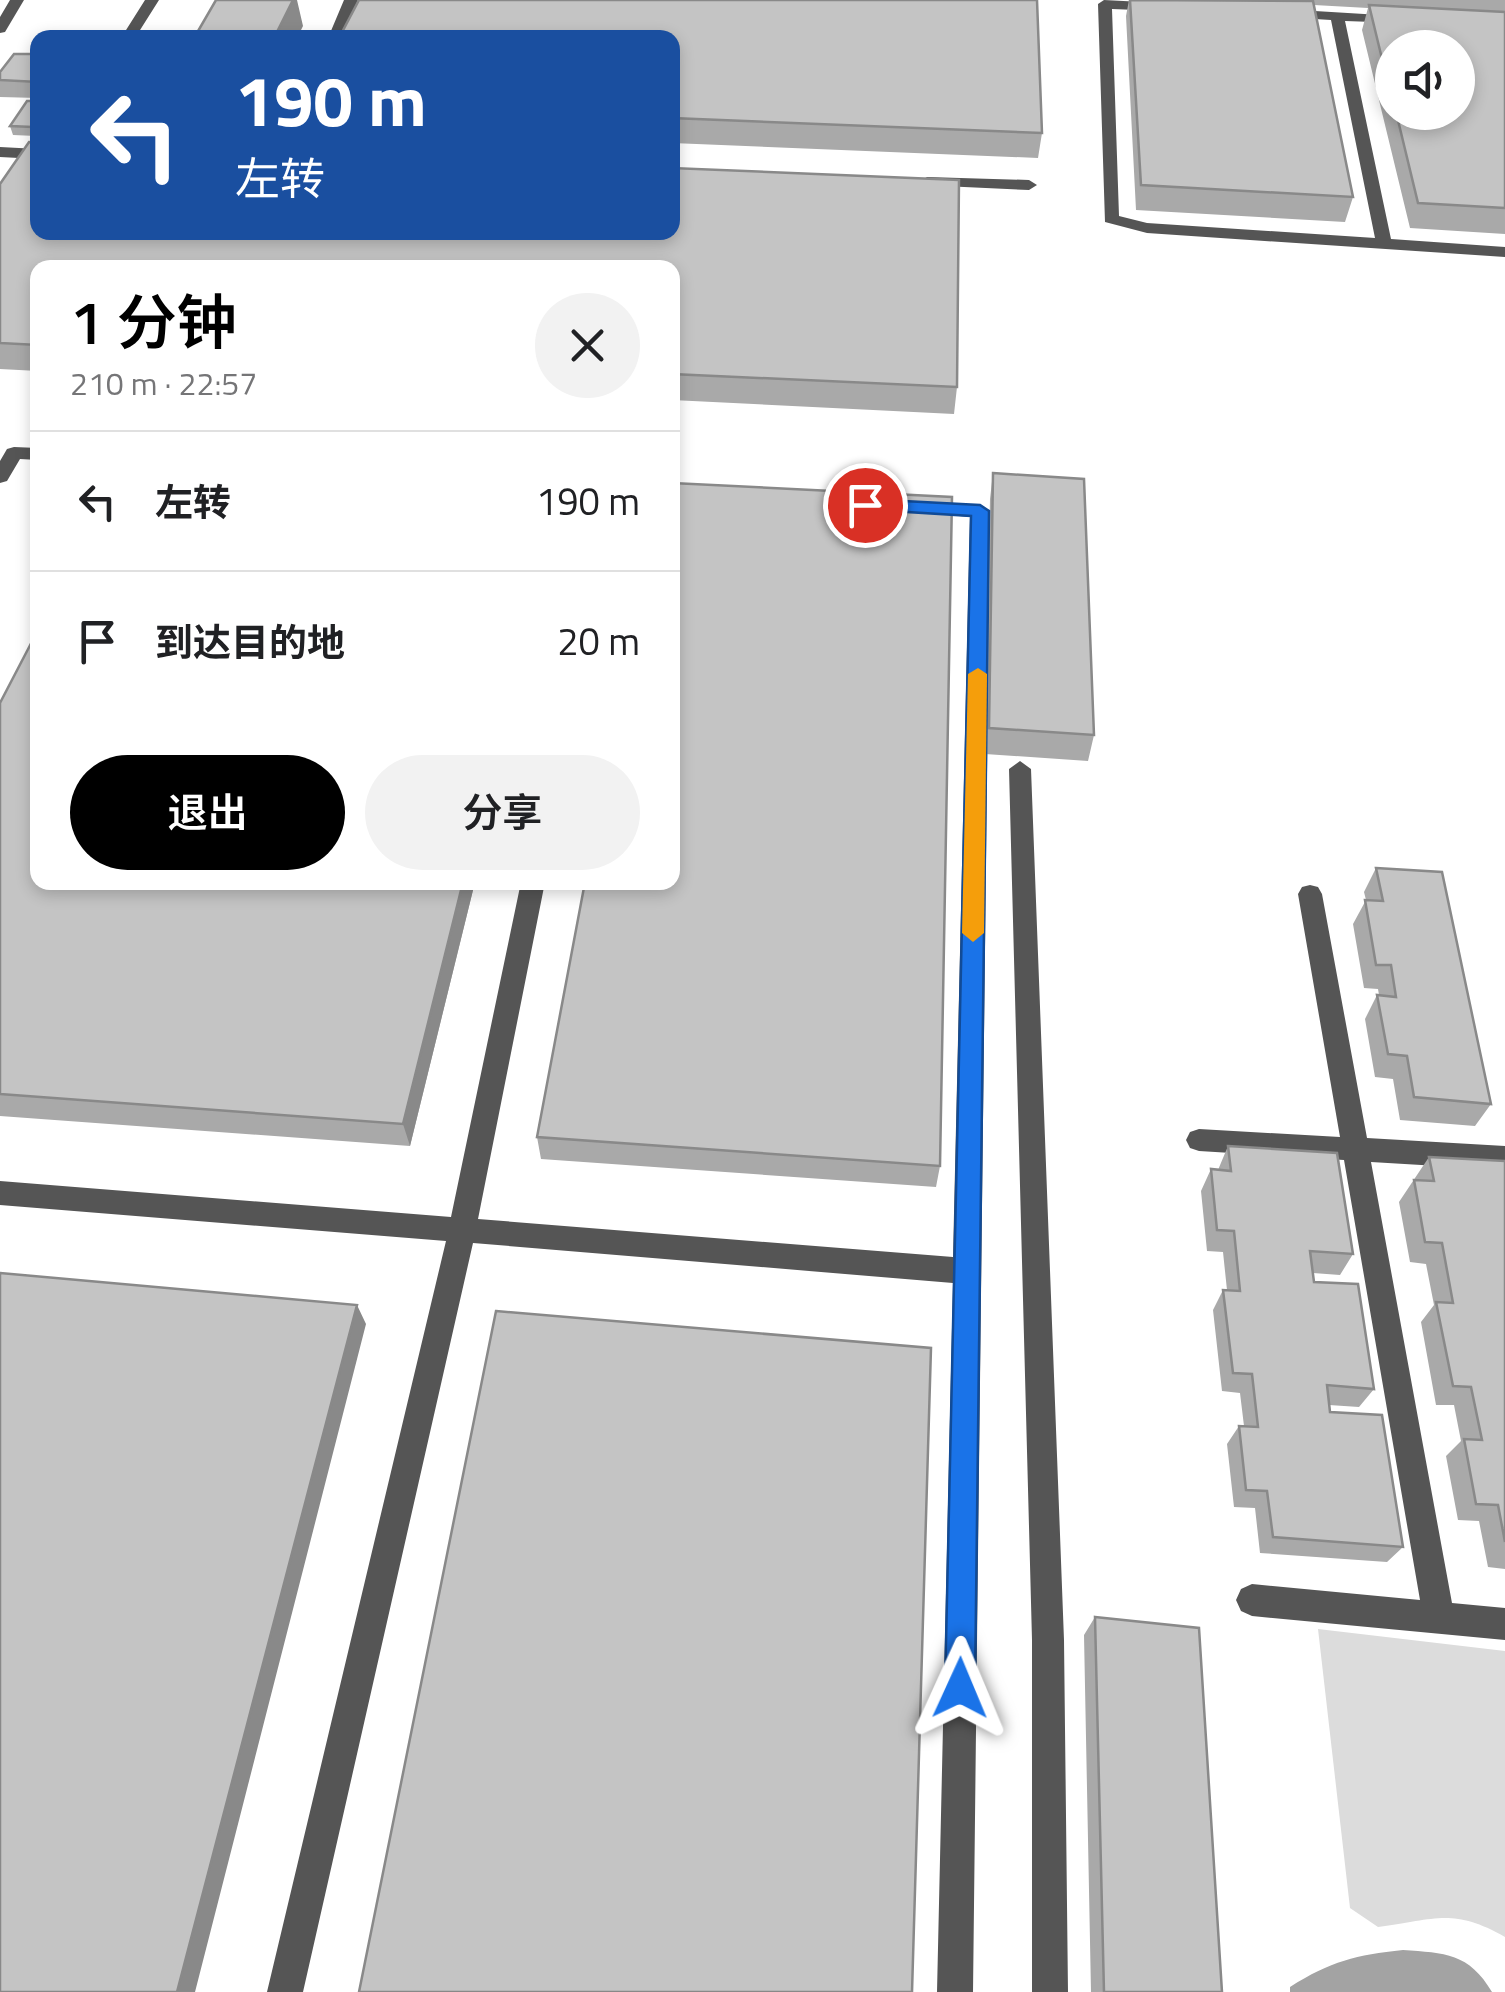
<!DOCTYPE html>
<html lang="zh">
<meta charset="utf-8">
<style>
body{margin:0;font-family:"Titillium Web","Noto Sans SC",sans-serif;background:#f2f2f2;color:#202124;height:100vh;display:flex;flex-direction:column;font-size:38px;white-space:nowrap}
*{box-sizing:border-box;margin:0}
p{font-size:32px;color:#757577}
.icon{flex:none;width:55px;height:55px;fill:none;stroke:currentColor;stroke-width:2;stroke-linecap:round;stroke-linejoin:round}
.map{position:relative;flex:1;overflow:hidden}
.side{position:absolute;left:30px;top:260px;width:650px;height:630px;display:flex;flex-direction:column;background:#fff;border-radius:20px;box-shadow:0 5px 15px #0003}
.side>*{flex:none}
.top-card{position:absolute;left:30px;top:30px;width:650px;height:210px;border-radius:20px;box-shadow:0 5px 15px #0003;background:#1a4fa0;color:#fff;overflow:hidden}
.tools{position:absolute;left:1375px;top:30px;display:grid;gap:20px}
.tools a{display:grid;place-items:center;width:100px;height:100px;border-radius:50%;background:#fff;box-shadow:0 5px 15px #0003;font-size:50px}
.pin{position:absolute;display:grid;place-items:center;width:85px;height:85px;color:#fff;margin:-42px;border:5px solid #fff;border-radius:50%;box-shadow:0 2px 10px #0007}
.me{position:absolute;width:110px;margin:-55px;rotate:1deg;stroke-linejoin:round;filter:drop-shadow(0 0 8px #0008)}
.turn{display:flex;align-items:center;gap:35px;height:210px;padding:0 40px;font-size:45px}
.turn .icon{width:130px;height:130px;stroke-width:2.5}
.turn b{display:block;font-size:70px;line-height:85px}
.round{display:grid;place-items:center;flex:none;width:105px;height:105px;border-radius:52px;background:#f2f2f2}
.headline{display:flex;align-items:center;justify-content:space-between;height:170px;padding:0 40px}
h1{font-size:60px;font-weight:600;line-height:75px;color:#000}
.cta{display:flex;gap:20px;margin-top:auto;padding:20px 40px}
.cta a{flex:1;height:115px;border-radius:60px;background:#000;color:#fff;font-size:40px;font-weight:600;line-height:115px;text-align:center}
.cta a+a{background:#f2f2f2;color:#202124}
ul{padding:0;list-style:none}
li{display:flex;align-items:center;gap:30px;height:140px;padding:0 40px;border-top:2px solid #e0e0e0}
li div{flex:1}
li b{display:block;font-size:38px}
li em{font-style:normal}
.map>svg:first-child{display:block}
</style>
<div class="map">
<svg width="1505" height="1992" viewBox="0 0 1505 1992">
<rect width="100%" height="100%" fill="#fff"/>
<path fill="#dcdcdc" d="M1318,1629L1505,1651V1937C1452,1907 1435,1920 1378,1927L1350,1908Z"/>
<path fill="#a3a3a3" d="M1403,1950C1445,1953 1469,1953 1492,1992H1290V1987C1331,1961 1356,1955 1403,1950Z"/>
<g fill="none" stroke-linecap="round" stroke-linejoin="round">
<path fill="#555" fill-rule="evenodd" d="M10,0H24L5,32L0,33V17Z
M145,0H159L135,38H121Z
M344,0H358L342,38H328Z
M1104,0L1162,3L1169,7L1162,11L1112,9L1119,216L1147,223L1375,238L1331,20L1282,17L1275,13L1282,9L1397,16L1402,17V23L1345,21L1391,239L1505,247V257L1147,233L1105,222L1098,4Z
M0,147L38,149V159L0,157Z
M927,177L1029,180L1037,185L1029,190L921,185L919,182Z
M14,447L38,448V460L20,459L7,481L0,483V461L7,449Z
M922,502L980,505L990,511L973,1992H937L953,1283L473,1243L303,1992H267L446,1241L0,1205V1181L451,1217L521,882H545L478,1219L953,1257L970,517L915,512L912,508Z
M1020,761L1031,769L1064,1640L1068,1992H1032V1640L1009,769Z
M1310,885L1318,887L1322,894L1367,1138L1505,1146V1170L1371,1162L1452,1603L1505,1608V1640L1252,1616L1241,1611L1236,1600L1241,1589L1252,1584L1420,1600L1344,1160L1199,1151L1190,1148L1186,1140L1190,1132L1199,1129L1340,1137L1298,894L1302,887Z"/>
</g>
<path fill="#a9a9a9" fill-rule="evenodd" d="M1129,0H1505V234L1410,228L1362,30L1368,8L1314,5L1353,197L1345,222L1136,210L1126,16ZM1392,48L1458,112H1392Z
M672,38L1042,133L1038,158L672,143Z
M38,54V98L0,97V72Z
M38,101V133L36,136L13,135L10,126Z
M29,142L38,143V232H672V168L959,180L957,387L954,414L672,400V268H38V371L0,369V184Z
M993,473L1094,735L1088,761L985,754L990,499Z
M0,703L38,882H475L410,1146L0,1116Z
M1376,868L1491,1104L1475,1126L1400,1120L1393,1079L1375,1077L1365,1019L1377,995H1379L1378,989L1364,988L1353,924L1366,900L1364,892Z
M537,1137L940,1166L936,1187L541,1159Z
M1228,1146L1353,1254L1340,1275L1313,1273L1314,1282L1374,1389L1359,1407L1329,1405L1330,1412L1403,1547L1387,1562L1260,1553L1255,1508L1234,1507L1227,1444L1239,1426H1244L1240,1393L1222,1391L1213,1310L1223,1290H1227L1223,1252L1207,1251L1201,1191L1211,1169L1218,1170Z
M1429,1157L1505,1161V1569L1488,1567L1479,1521L1458,1520L1446,1456L1461,1441L1454,1405H1436L1421,1322L1434,1305L1426,1264L1410,1262L1399,1202Z
M1095,1617L1222,1992H1091L1084,1635Z"/>
<path fill="#898989" d="M293,0H297L303,26L297,38H274Z
M38,119V133L36,136L33,127Z
M463,882H475L410,1146L403,1124Z
M357,1305L366,1324L195,1992H177Z"/>
<path fill="#c4c4c4" stroke="#898989" stroke-width="2.5" d="M216,0H293L274,38H194Z
M359,0H1037L1042,133L672,118V38H339Z
M1130,0L1313,1L1353,197L1141,185Z
M1369,5L1505,12V208L1418,203L1396,112H1458V48H1392V100Z
M14,54H38V82L0,80V72Z
M27,101H38V119L33,127L10,126Z
M29,142L38,143V232H672V168L959,180L957,387L672,374V268H38V345L0,343V184Z
M993,473L1084,479L1094,735L989,728Z
M672,483L952,497L940,1166L537,1137L585,882H672Z
M38,630V882H463L403,1124L0,1094V703Z
M1376,868L1442,872L1491,1104L1414,1097L1407,1056L1388,1054L1377,995L1396,997L1391,965H1376L1365,900L1383,901Z
M1228,1146L1337,1153L1353,1254L1310,1251L1314,1282L1358,1284L1374,1389L1327,1385L1330,1412L1382,1415L1403,1547L1273,1537L1267,1491L1246,1490L1239,1426L1258,1427L1252,1374L1233,1373L1223,1290L1240,1291L1234,1231L1217,1230L1211,1169L1231,1171Z
M1429,1157L1505,1161V1542L1498,1505L1476,1504L1464,1439L1482,1440L1471,1387L1453,1386L1436,1302L1453,1303L1442,1243L1425,1242L1414,1180L1434,1181Z
M0,1273L357,1305L177,1992H0Z
M496,1311L931,1348L912,1992H359Z
M1095,1617L1199,1628L1222,1992H1104Z"/>
<path fill="#1a73e8" stroke="#114b97" stroke-width="2.5" d="M865,499L980,505L989,511L975,1688L970,1699L960,1703L949,1699L945,1688L971,516L859,509V501Z"/>
<path fill="#f59e0b" d="M978,668L987,674L984,933L973,942L962,933L968,674Z"/>
</svg>
<div class="tools">
<a><svg class="icon" aria-label="sound" viewBox="0 0 24 24"><path d="M4 9h4l5-4v14l-5-4H4zM17 9q2 3 0 6"/></svg></a>
</div>
<div class="pin" style="left:865px;top:505px;background:#d93025"><svg class="icon" aria-label="arrive" viewBox="0 0 24 24"><path d="M6 21V4h12l-3 4 3 4H6"/></svg></div>
<svg class="me" style="left:960px;top:1688px" viewBox="-20 -20 40 40"><path d="M0-17L14 15 0 8-14 15z" fill="#1a73e8" stroke="#fff" stroke-width="4"/></svg>
<div class="top-card">
<div class="turn"><svg class="icon" aria-label="left" viewBox="0 0 24 24"><path d="M17 20v-9H6M10 6l-5 5 5 5"/></svg><div><b>190 m</b>左转</div></div>
</div>
<section class="side">
<div class="headline"><div><h1>1 分钟</h1><p>210 m · 22:57</p></div><a class="round"><svg class="icon" aria-label="close" viewBox="0 0 24 24"><path d="M6 6l12 12M18 6L6 18"/></svg></a></div>
<ul>
<li><svg class="icon" aria-label="left" viewBox="0 0 24 24"><path d="M17 20v-9H6M10 6l-5 5 5 5"/></svg><div><b>左转</b></div><em>190 m</em></li>
<li><svg class="icon" aria-label="arrive" viewBox="0 0 24 24"><path d="M6 21V4h12l-3 4 3 4H6"/></svg><div><b>到达目的地</b></div><em>20 m</em></li>
</ul>
<div class="cta"><a>退出</a><a>分享</a></div>
</section>
</div>
